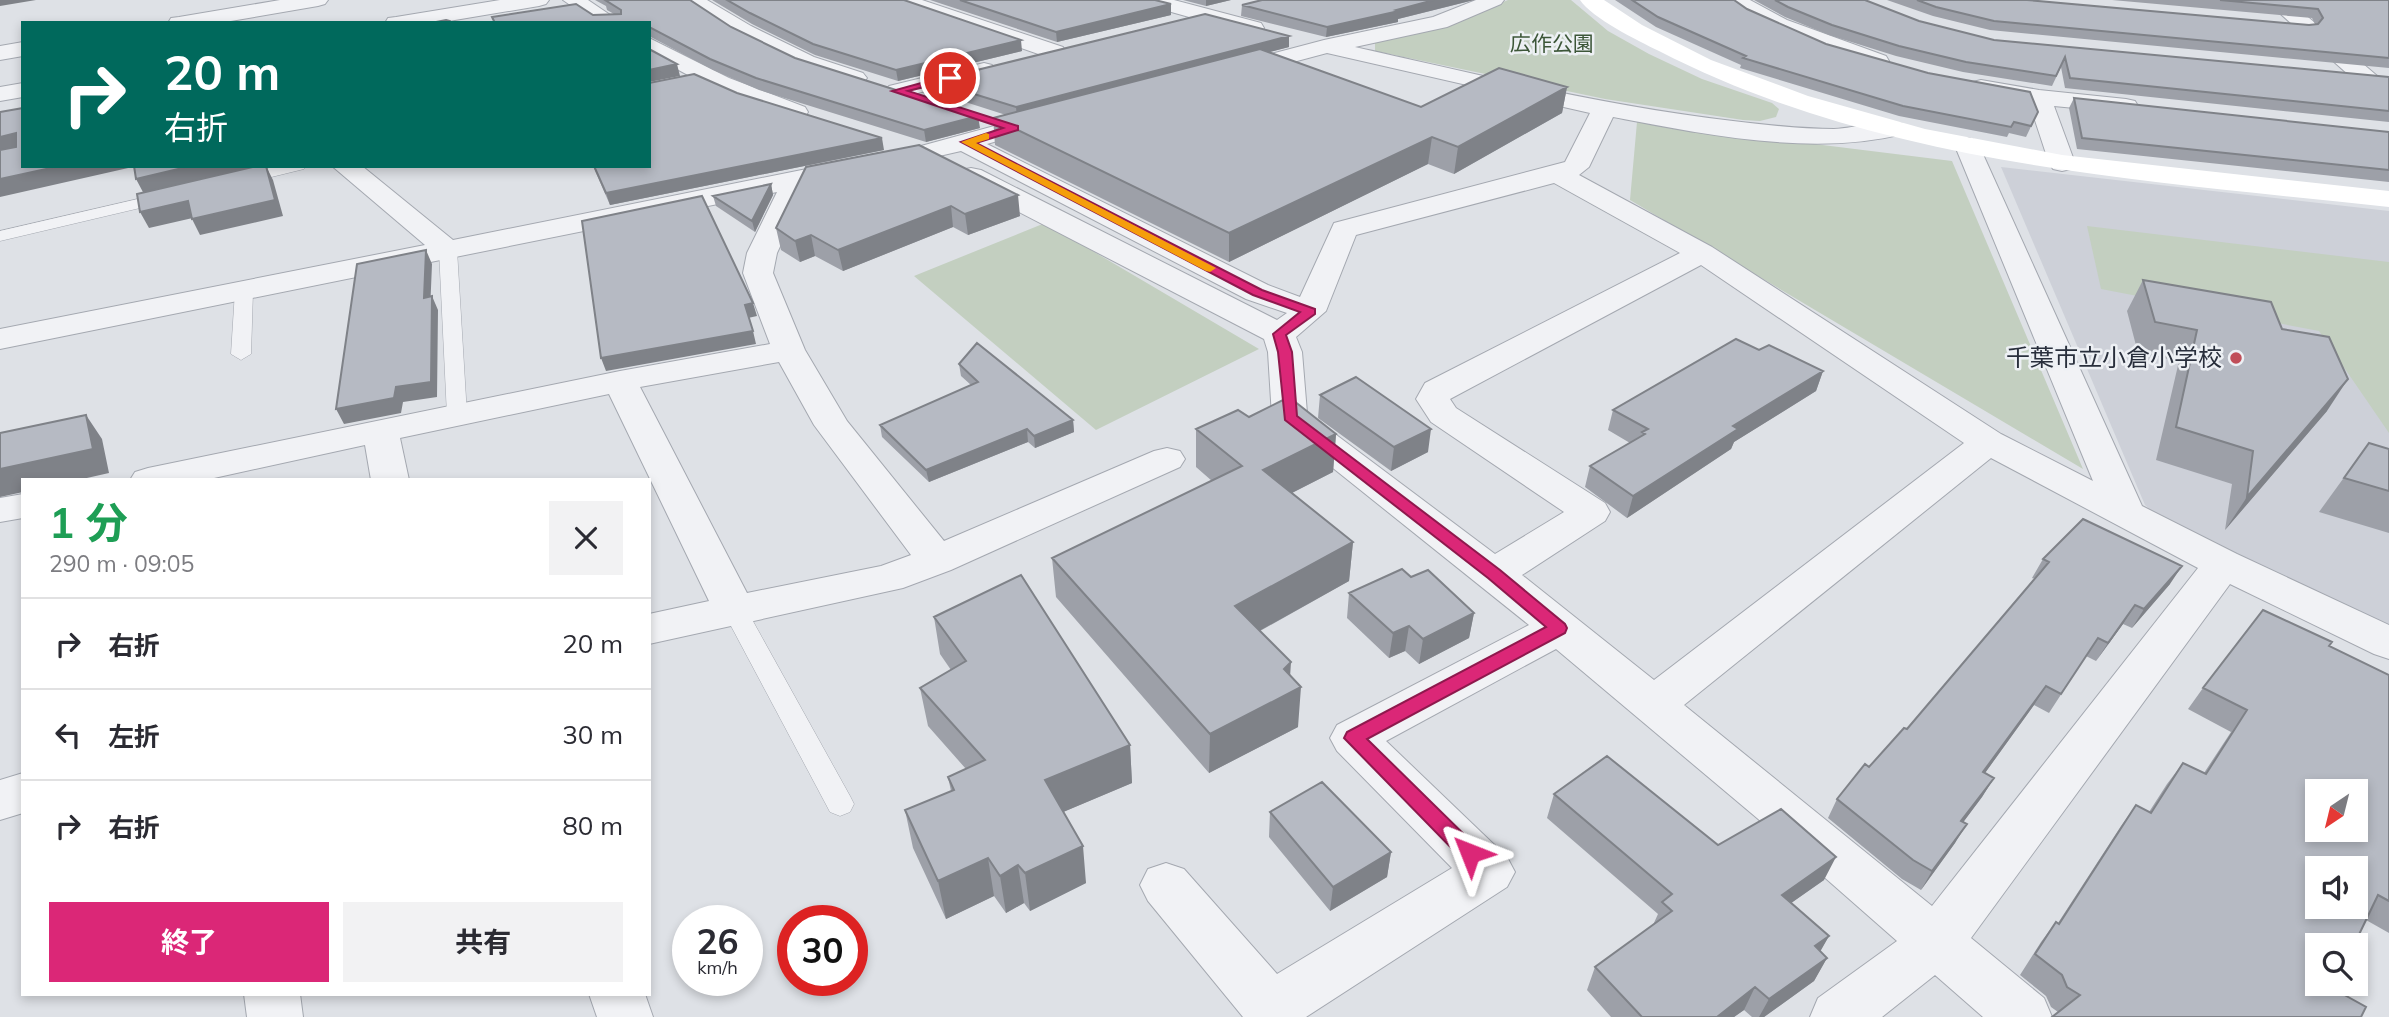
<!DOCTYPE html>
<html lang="ja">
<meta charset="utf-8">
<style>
body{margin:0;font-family:Mulish,"Noto Sans JP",sans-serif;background:#f2f2f3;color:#2b2b33;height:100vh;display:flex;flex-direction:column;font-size:26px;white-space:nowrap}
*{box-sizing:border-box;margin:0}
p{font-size:23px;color:#7c7c81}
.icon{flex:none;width:38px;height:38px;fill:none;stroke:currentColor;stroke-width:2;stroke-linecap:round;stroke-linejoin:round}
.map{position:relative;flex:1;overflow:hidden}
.panel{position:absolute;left:21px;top:478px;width:630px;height:518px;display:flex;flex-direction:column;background:#fff;border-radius:0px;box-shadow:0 4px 10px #0003}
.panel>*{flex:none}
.banner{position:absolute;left:21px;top:21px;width:630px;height:147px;border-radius:0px;box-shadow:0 4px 10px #0003;background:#00695c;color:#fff;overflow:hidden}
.needle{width:46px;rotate:215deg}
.tools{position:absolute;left:2305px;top:779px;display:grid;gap:14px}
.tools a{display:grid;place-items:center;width:63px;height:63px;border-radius:0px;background:#fff;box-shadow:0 4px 10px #0003;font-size:35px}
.speed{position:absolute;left:672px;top:905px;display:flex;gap:14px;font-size:35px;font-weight:700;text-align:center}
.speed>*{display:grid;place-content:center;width:91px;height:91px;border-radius:50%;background:#fff;box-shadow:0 4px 10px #0003;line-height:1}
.speed small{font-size:18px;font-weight:400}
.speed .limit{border:10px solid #d22;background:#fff;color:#111}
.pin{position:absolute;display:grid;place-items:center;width:60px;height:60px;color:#fff;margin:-30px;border:4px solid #fff;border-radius:50%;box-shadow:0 2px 7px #0007}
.me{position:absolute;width:77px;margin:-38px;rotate:315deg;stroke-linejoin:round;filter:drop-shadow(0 0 5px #0008)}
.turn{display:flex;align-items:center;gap:24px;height:147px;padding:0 28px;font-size:32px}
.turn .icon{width:91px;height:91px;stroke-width:2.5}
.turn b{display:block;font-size:49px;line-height:60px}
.round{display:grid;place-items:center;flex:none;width:74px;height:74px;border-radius:0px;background:#f2f2f3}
.overview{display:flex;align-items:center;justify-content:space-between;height:119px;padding:0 28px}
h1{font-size:42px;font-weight:700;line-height:52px;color:#1e9e55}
.cta{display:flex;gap:14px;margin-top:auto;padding:14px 28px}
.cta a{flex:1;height:80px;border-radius:0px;background:#db2777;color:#fff;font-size:28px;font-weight:700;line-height:80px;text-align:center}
.cta a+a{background:#f2f2f3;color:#2b2b33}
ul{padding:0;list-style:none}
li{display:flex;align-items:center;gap:21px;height:91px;padding:0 28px;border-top:2px solid #e1e1e2}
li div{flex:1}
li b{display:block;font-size:26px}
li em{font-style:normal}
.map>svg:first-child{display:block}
</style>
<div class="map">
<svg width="2389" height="1017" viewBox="0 0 2389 1017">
<rect width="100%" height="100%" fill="#dee1e6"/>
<path fill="#cdd0d8" d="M2001,167L2389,211V634L2167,525L2145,505Z"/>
<path fill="#c3cfc0" d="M1508,0H1571L1608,31L1649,54L1702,79L1772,103L1779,109L1776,117L1760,121L1743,120L1605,99L1375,51V43L1454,22Z
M1637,122L1952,161L2083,469L1630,200Z
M1045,223L1259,349L1096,430L914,276Z
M2087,226L2389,262V433L2319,331L2101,289Z"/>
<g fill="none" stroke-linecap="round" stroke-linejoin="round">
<defs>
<path id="lane" d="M277,166H306L304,169L239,185L231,180L233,177Z
M168,192L174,194L176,197L174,200L0,241V231Z
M448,245L457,250L467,415L464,419H450L447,415L439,250Z
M244,286L253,291L251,354L241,360L231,354L235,291Z
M735,602L744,605L850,796L854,804L850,812L840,816L830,812L723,611L726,605Z"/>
<path id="street" d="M280,0H328L325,4L318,6L219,23H168L171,18L179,17Z
M500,0H549L546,4L539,6L437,23H385L388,18L396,17Z
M563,0H588L622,23H596Z
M682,0H707L751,26L814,57L863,73L867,78L863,83L855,85L798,67L735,36Z
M892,0H922L1063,47L1066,52L1063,57H1047L895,4Z
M1140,0H1174L1261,23L1264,28L1261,33L1253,35L1143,4Z
M1476,0H1504L1501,4L1447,27L1355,47C1480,75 1605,106 1733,121C1766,125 1800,129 1834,129C1855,128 1884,119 1903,124L1907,129L1903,134C1812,157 1704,134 1613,117L1589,167L1579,175L1712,247L2001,434L2093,481L1955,146L1959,141L1968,138L1977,141L2142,506L2237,554L2389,625V659L2374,654L2230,584L1971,938L2044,998L2052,1017H1983L1935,975L1882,1017H1810L1818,998L1897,941L1757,818L1556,649L1386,741L1507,857L1515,872L1507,887L1306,1017H1243L1148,901L1140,885L1148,869L1166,863L1184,869L1277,974L1452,868L1337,751L1330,738L1337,725L1529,625L1278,424L1272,417L1268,352L1264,339L961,182L958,176L961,170L971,168L981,170L1277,320L1287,313L1246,299L961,151L808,186L777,253L773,273L805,350L847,421L944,541L1154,451L1167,448L1180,451L1185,459L1180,467L951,570L903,588L649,644V614L709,601L609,394L400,438L409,480H371L365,445L205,480H130L135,472L148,468L620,371L770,344L743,273L747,253L777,192L0,349V329L425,245L332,166H362L453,240L921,146L1046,112L1055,114L1058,119L1055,124L987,144L1268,285L1300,297L1334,223L1565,162L1590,113L1327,53L1233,78L1225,76L1221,71L1225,66L1324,40L1433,17ZM1554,183L1680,253L1425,383L1416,399L1431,422L1564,512L1495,554L1307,413L1302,352L1296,337L1326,311L1356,235ZM1701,265L1964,443L1654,680L1522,575L1605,521L1610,512L1605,503L1456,408L1450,399ZM779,362L814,425L911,555L881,566L747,593L640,387ZM1991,458L2198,568L1932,906L1684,705Z
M1725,0H1750L1787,20L1886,56L1889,61L1886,66H1870L1771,30Z
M2265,0H2288L2389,86V105L2380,103Z
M649,38L729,78L805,107L808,112L805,117L796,119L787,117L712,88L649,54Z
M23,42V56L0,60V46Z
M984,63L992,65L996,70L992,75L897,98L889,96L885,91L889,86Z
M1981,80L2039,90L2126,99L2135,101L2138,106L2135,111L2126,113L2054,106L2075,163L2071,169L2062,171L2053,169L2049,163L2029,102L1973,92L1969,87L1973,82Z
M23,83V97L0,101V87Z
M23,494V518L0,522V498Z
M23,773V813L0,820V780Z
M244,994H300L303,1017H247Z
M589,994H645L653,1017H597Z"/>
</defs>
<use href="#lane" stroke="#a4a8b0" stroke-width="1"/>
<use href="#street" stroke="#a4a8b0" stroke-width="2"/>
<use href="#lane" fill="#f1f2f5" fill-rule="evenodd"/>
<use href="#street" fill="#f1f2f5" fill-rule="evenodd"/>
<path fill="#fff" fill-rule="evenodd" d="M1580,0H1604L1642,25L1711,60L1808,96L1925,129L2062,155L2389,191V207C2144,180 1882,166 1659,51C1638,41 1592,18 1580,0Z"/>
</g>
<path fill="#9da0a8" d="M595,0H690L731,27L795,58L980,128L926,142L759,90L713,70L649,36V23H494L492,17L614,14L607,10L606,6Z
M712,0H904L1022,51L898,81L815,55L752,24Z
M930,0H1155L1171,4V15L1057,42Z
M1183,0H1231L1206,6Z
M1262,0H1474L1398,19V22L1326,37L1241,16L1242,5Z
M1615,0H1734L1747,9L1826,44L2038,112L2026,137L2009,133L2007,137L1899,116L1740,68L1741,65L1656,27Z
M1754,0H1865L1919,21L1994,40L2389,77V122L2065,88L2061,67L2052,86L1963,72L1896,56L1829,35L1785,17Z
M1887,0H2027L2309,25L2315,24L2312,18L2112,0H2389V68L1990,30L1933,16Z
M1289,36V47L1269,52L1421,107L1567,87L1562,113L1454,174L1428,164L1229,262L995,145L993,118L1006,115L934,92L932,81Z
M737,93L884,150L610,205L593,166H649Z
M2074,98L2389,132V182L2077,149L2069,108Z
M806,167L1020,216L968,235L953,227L843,271L815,256L800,262L781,250L776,228Z
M771,184L773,195L755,232L716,206L713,196Z
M2143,280L2282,329L2327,411L2225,530L2232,484L2156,460L2179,361L2138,353L2127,311Z
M1759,350L1823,371L1816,391L1734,442L1731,449L1627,518L1585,487L1590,466L1630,443L1608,430L1613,410Z
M959,364L1073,420L1074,432L1035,448L1028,442L929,482L882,437L880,425L971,385L961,376Z
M1320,395L1428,452L1391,471L1318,418Z
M1249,417L1336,434L1333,472L1292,493L1353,542L1349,581L1260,631L1290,676L1298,727L1209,773L1056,597L1052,558L1212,481L1196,467V429Z
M2369,443L2389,449V533L2319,512Z
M2043,559L2170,584L2132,628L2123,624L2096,661L2086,656L2049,713L2034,705L1985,773L1994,778L1982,797L1963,822L1955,843L1921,890L1902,879L1828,818L1837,799L1907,729L2035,579L2032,578Z
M1411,577L1474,613L1469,638L1419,664L1405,651L1389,658L1347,618L1349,593Z
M934,617L1130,745L1132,783L1063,812L1086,883L1030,911L1024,903L1006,913L994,896L946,919L913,848L905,810L951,791L948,777L966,769L928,726L920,688L951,670L940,654Z
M2329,646L2389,675V933L2366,920L2332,988L2058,1012L2051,1007L2046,996L2020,975L2041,942L2056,922L2058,923L2121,826L2136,805L2149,812L2167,784L2183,763L2204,773L2231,732L2188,709L2203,688Z
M1554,794L1718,845L1824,880L1791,903L1829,936L1820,951L1827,958L1814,981L1764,1017H1752L1744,1010L1734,1017H1611L1587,990L1595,967L1653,925L1658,914L1547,818Z
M1270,812L1391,852L1387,877L1330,911L1269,837Z"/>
<path fill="#7f8288" d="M0,0H36L0,6Z
M1206,0H1231L1206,6Z
M1434,0H1474L1398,19V22L1326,37L1327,27Z
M1171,4V15L1057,42L1056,32Z
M1289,36V47L1017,118L1016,107Z
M1021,40L1022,51L898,81L896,70Z
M677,64L680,76L649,82V70Z
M1567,87L1562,113L1454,174L1458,147Z
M978,116L980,128L926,142L924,130Z
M16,133L23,145L0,154V137Z
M1432,137L1428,164L1229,262V233Z
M882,138L884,150L610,205L606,193Z
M60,166H137L0,197V179Z
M191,166H263L144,194L136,179Z
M266,166L273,180L283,216L200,235L192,219Z
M771,184L773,195L755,232L752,221Z
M1018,195L1020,216L968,235L965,214Z
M188,201L197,217L149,228L140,212Z
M951,206L953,227L843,271L838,250Z
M811,235L815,256L800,262L795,241Z
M426,250L432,264L430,312L424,298Z
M432,296L438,310L437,397L403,402L401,413L344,424L336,409L396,387Z
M753,303L757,316L748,318L745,305Z
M753,331L756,344L606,371L601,358Z
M1823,371L1816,391L1734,442L1731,449L1627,518L1633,496L1733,426Z
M2348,379L2327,411L2225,530L2247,497Z
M86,415L102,439L109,473L78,480H23V492L0,497V469Z
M1073,420L1074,432L1035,448L1034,436Z
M1027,429L1028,442L929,482L926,470Z
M1431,429L1428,452L1391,471L1394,447Z
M1336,434L1333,472L1262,508L1263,470Z
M1353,542L1349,581L1234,645L1235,606Z
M2182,566L2170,584L2132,628L2144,609Z
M2135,605L2123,624L2096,661L2108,643Z
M1474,613L1469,638L1419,664L1423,639Z
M1409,626L1405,651L1389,658L1393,633Z
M1291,662L1289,693L1301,687L1298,727L1209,773L1210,734Z
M2046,686L2034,705L1972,791L1983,772Z
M1130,745L1132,783L1049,818L1045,780Z
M1994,778L1982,797L1950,840L1961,821Z
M1967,824L1955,843L1921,890L1932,871Z
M1083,846L1086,883L1030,911L1025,873Z
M1391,852L1387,877L1330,911L1333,887Z
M1836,857L1824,880L1770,918L1782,895Z
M988,858L994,896L946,919L938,881Z
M1018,865L1024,903L1006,913L1000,876Z
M1829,936L1816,959L1815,946Z
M1827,958L1814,981L1764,1017H1759L1769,999Z
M1755,987L1744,1010L1734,1017H1717Z"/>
<path fill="#b6bac3" stroke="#7f8288" stroke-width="2" fill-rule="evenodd" d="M605,0H690L731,27L795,58L978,116L924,130L756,78L710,59L649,27V23H495L492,17L576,4L593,15L621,14V10Z
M727,0H904L1021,40L896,70L813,44L750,13Z
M960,0H1155L1171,4L1056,32Z
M1262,0H1434L1396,10L1399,11L1327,27L1242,5Z
M1632,0H1734L1747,9L1826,44L1928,73L2030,92L2038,112L2031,126L2014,122L2011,127L1903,106L1743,58L1746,56L1658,17Z
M1775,0H1865L1919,21L1994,40L2389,77V111L2070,78L2065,57L2056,76L1966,62L1899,46L1832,25L1788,7Z
M1917,0H2027L2309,25L2318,24L2323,18L2318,9L2220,0H2389V58L1994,21L1936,7Z
M1205,14L1289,36L1016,107L932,81Z
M446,20L450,21L451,23H431Z
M649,49L677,64L649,70Z
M1260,49L1421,107L1499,68L1567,87L1458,147L1432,137L1229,233L993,118Z
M694,74L737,93L882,138L606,193L594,166H649V83Z
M2074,98L2389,132V170L2082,138Z
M23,108V166H60L0,179V150L16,147V133L0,137V112Z
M919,145L1018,195L965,214L951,206L838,250L811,235L795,241L776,228L806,167Z
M134,166H191L136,179Z
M257,166H266L275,200L192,219L188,201L140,212L137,194Z
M771,184L752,221L713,196Z
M702,196L753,303L745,305L753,331L601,358L582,221Z
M426,250L424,298L432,296L431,382L396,387L394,398L336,409L357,264Z
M2143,280L2271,302L2282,329L2329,337L2348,379L2247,497L2253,451L2176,427L2197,330L2155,322Z
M1736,339L1759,350L1769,345L1823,371L1733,426L1738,429L1633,496L1590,466L1645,434L1642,432L1648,429L1613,410Z
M977,343L1073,420L1034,436L1027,429L926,470L880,425L978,382L959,364Z
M1356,377L1431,429L1394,447L1320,395Z
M1289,397L1336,434L1263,470L1353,542L1235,606L1291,662L1284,669L1301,687L1210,734L1052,558L1242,466L1196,429L1238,410L1249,417Z
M86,415L93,449L0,469V433Z
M2369,443L2389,449V491L2344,478Z
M2083,519L2182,566L2144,609L2135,605L2108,643L2098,638L2061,694L2046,686L1983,772L1994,778L1961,821L1967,824L1932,871L1913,860L1837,799L1865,764L1869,767L1904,728L1907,729L2049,562L2043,559Z
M1402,569L1411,577L1428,570L1474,613L1423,639L1409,626L1393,633L1349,593Z
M1021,575L1130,745L1045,780L1083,846L1025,873L1018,865L1000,876L988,858L938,881L905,810L954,790L948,777L985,760L920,688L966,661L934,617Z
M2263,610L2332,642L2329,646L2389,675V901L2378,895L2354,945H2317V984H2335L2332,988L2366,1007L2361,1017H2052L2080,995L2067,987L2062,975L2035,954L2056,922L2059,924L2136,805L2151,813L2183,763L2206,774L2247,710L2203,688ZM2317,791H2356V830H2317ZM2317,868H2356V906H2317Z
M1607,756L1718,845L1781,809L1836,857L1782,895L1829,936L1815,946L1827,958L1769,999L1755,987L1717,1017H1642L1595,967L1672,911L1662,902L1672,894L1554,794Z
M1322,782L1391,852L1333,887L1270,812Z"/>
<path fill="#db2777" stroke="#8e194d" stroke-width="2" d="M950,75L953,76V80L908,91L1018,126V130L976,143L1262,290L1315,309V314L1286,335L1292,352L1297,416L1500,570L1565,624L1567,628L1565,633L1367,739L1477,847L1480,853L1477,859L1470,862L1462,859L1344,738L1347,732L1546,627L1488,578L1285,420L1278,352L1273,334L1300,312L1253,295L961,142L1003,128L892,91Z"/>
<path fill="#f59e0b" d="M986,133L989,134V139L976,143L1216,268L1210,272L1206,271L961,142Z"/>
<circle fill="#c04e59" stroke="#edf0f4" stroke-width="2.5" cx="2236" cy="358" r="7"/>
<g text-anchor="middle" stroke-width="5" stroke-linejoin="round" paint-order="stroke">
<g font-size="21" fill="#3c5638" stroke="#edf0f4">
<text x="1552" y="51">広作公園</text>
</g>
<g font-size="24" fill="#292f3c" stroke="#edf0f4" text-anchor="end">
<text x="2222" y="366">千葉市立小倉小学校</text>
</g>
</g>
</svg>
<div class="tools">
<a><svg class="needle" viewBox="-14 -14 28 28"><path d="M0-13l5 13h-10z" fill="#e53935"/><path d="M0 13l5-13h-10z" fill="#7c7c81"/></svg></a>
<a><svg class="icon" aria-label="sound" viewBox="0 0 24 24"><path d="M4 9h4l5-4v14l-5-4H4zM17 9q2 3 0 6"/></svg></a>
<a><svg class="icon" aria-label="search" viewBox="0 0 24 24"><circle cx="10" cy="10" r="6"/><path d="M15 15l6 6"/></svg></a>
</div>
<div class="speed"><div>26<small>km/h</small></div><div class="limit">30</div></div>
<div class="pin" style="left:950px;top:78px;background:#d93025"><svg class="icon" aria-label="arrive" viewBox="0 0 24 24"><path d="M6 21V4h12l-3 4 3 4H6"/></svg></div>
<svg class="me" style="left:1470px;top:853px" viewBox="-20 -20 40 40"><path d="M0-17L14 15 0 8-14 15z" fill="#db2777" stroke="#fff" stroke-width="4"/></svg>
<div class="banner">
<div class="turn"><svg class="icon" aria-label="right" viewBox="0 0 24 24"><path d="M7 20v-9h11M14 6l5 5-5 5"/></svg><div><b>20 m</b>右折</div></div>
</div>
<section class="panel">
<div class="overview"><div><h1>1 分</h1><p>290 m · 09:05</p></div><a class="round"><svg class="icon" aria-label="close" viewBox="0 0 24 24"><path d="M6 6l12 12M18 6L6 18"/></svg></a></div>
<ul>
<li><svg class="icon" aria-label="right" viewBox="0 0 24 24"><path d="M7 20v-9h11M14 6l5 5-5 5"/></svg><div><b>右折</b></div><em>20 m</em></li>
<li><svg class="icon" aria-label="left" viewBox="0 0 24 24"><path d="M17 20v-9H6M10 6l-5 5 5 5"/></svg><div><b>左折</b></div><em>30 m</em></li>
<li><svg class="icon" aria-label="right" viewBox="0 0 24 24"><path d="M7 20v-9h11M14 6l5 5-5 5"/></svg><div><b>右折</b></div><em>80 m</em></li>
</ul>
<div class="cta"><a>終了</a><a>共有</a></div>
</section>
</div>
